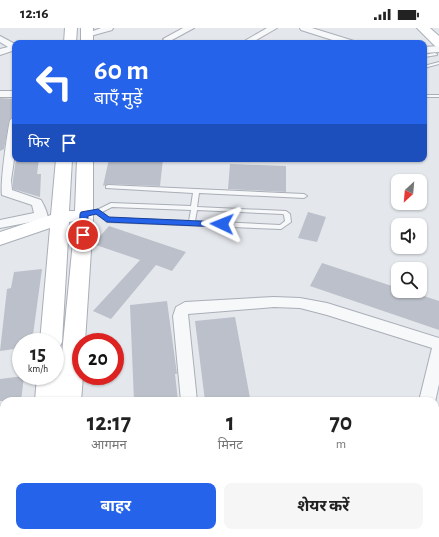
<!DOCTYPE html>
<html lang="hi">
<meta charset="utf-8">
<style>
body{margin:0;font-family:"Alegreya Sans","Noto Sans Devanagari",sans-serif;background:#f6f6f6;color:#222;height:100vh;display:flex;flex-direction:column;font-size:15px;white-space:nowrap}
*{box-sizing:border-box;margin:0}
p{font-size:13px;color:#767676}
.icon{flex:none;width:22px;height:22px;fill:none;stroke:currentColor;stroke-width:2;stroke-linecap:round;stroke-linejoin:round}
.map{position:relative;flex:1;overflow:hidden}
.details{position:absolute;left:0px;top:369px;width:439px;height:140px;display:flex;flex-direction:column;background:#fff;border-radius:12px 12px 0 0;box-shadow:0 1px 3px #0004}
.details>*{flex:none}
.guide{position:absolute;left:12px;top:12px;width:415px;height:122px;border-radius:8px;box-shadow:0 1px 3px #0004;background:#2563eb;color:#fff;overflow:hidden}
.needle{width:26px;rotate:206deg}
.controls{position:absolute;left:391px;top:146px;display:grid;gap:8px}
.controls a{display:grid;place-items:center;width:36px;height:36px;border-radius:8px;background:#fff;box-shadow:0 1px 3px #0004;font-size:20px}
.speed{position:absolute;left:12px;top:305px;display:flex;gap:8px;font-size:20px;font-weight:700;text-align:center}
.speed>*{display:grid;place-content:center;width:52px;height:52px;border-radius:50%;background:#fff;box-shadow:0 1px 3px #0004;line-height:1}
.speed small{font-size:10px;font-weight:400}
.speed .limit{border:6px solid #d22;background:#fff;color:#111}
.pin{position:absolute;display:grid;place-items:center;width:34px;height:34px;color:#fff;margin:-17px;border:2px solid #fff;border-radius:50%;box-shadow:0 1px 4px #0007}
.me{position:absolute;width:44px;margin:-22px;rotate:272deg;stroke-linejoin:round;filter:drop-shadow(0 0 3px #0008)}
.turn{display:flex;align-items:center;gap:14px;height:84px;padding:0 16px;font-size:18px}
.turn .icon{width:52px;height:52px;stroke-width:2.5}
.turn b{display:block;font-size:28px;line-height:34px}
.then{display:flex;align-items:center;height:38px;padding:0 16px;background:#0003;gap:8px;font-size:15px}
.eta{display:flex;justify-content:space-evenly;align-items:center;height:68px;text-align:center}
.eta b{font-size:24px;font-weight:700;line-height:28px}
.cta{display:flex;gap:8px;margin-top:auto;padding:8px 16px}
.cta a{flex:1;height:46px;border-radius:8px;background:#2563eb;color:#fff;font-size:16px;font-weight:700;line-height:46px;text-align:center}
.cta a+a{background:#f6f6f6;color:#222}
.status{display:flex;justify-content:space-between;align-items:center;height:28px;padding:0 20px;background:#fff;direction:ltr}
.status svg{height:11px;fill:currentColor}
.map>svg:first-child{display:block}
</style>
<div class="status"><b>12:16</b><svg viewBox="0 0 49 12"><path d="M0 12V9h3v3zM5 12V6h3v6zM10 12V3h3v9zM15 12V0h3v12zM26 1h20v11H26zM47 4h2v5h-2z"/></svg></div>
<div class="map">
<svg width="439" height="509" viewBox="0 0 439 509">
<rect width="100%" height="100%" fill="#e4e7ec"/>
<path fill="#bbc0ca" d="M0,70L15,71V88L9,92L4,121L0,123Z
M16,131H39L37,146H41L40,169L13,161V152Z
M109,131H163L160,158L108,156L103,158Z
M230,136L286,138V164L228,161Z
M308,184L326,189L317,214L298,210Z
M109,198L186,224L172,243L156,237L111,291L93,283L140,232L93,216Z
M322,235L398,260V263H409L439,273V302L310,258Z
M42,241L32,314H21V320L0,323L7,261L11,260L14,244Z
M167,273L177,346H175L178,373H134L130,277Z
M235,289L250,370L222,373H205L195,293Z
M24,348L21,373H0V351Z"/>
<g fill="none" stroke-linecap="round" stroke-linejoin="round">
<defs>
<path id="lane" d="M435,25L437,26V27L424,29V27Z
M439,34V36L424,40V38Z
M424,67H439V69H424Z
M108,157L304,166L307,168L304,170L199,165L197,179L286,183L290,186L291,194L281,201L107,194L97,186L82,187L81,186L82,185L97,182L111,175L191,178L193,165L106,160V158ZM112,179L191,182L189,193L109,190L102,184ZM197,182L283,186L284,187L285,193L280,197L195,193Z"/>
<path id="street" d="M101,0H113L112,2L87,9L83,7Z
M183,0H194L170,13L167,14L163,11Z
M267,0H277L251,15H241Z
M300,0H312L354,13L355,15H342L301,2Z
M0,8L15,16V22L0,27V21L8,19L0,14Z
M439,18V24L424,25V19Z
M0,63H15V69H0Z
M15,89V125L11,152L12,162L41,172C45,179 51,192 47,199L43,200L39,199L36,193L0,200V192L34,185L32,177L2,167C0,157 7,106 10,92Z
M274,269L300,270L327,275L439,310V356L435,374L419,373L432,320L327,287L300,280L274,279L188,286L197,373H181L173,288L176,279L185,274Z
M194,505H214L215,509H195Z
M385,505H405L404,509H384Z"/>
<path id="secondary" d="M65,0H77L76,15H64Z
M81,0H93V15H81Z
M417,0H430L439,8V19L435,18Z
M56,131H72L69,183H75L77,131H93V192L85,314H81V348H83L81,373H35L37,348H55V340L57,341L60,346L75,193L69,194L62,314L59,320L55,321V314H40L50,200L0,217V204L51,187Z
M23,505H72V509H22Z"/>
</defs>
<use href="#lane" stroke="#a9aeb7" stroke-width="2"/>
<use href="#street" stroke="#a9aeb7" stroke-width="2"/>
<use href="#secondary" stroke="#a9aeb7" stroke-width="2"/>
<use href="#lane" fill="#f7f8fa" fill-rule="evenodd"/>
<use href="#street" fill="#f7f8fa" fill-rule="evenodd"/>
<use href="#secondary" fill="#fff" fill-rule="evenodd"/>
</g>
<path fill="#2563eb" stroke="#184099" d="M98,181L109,189L222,194L226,196L222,199L107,194L96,186L88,188L87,207L86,209H80L79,207L80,186L81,184Z"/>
</svg>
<div class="controls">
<a><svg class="needle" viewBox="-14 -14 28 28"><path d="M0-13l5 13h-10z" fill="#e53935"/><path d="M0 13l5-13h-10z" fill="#767676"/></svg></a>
<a><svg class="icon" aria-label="sound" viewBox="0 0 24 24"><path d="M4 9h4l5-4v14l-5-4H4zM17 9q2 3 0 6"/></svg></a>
<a><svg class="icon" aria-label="search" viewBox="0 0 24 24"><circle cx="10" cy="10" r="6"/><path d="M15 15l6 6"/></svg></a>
</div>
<div class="speed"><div>15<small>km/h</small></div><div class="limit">20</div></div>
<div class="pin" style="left:83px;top:207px;background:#d93025"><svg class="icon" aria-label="arrive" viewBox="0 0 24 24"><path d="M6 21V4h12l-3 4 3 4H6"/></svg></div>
<svg class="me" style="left:222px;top:196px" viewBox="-20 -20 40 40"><path d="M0-17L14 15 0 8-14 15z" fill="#2563eb" stroke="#fff" stroke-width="4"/></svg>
<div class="guide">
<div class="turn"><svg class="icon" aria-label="left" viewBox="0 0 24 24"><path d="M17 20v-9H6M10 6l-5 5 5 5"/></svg><div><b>60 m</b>बाएँ मुड़ें</div></div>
<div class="then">फिर<svg class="icon" aria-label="arrive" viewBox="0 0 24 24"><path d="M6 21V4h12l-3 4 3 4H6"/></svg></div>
</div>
<section class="details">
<div class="eta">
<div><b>12:17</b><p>आगमन</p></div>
<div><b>1</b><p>मिनट</p></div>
<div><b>70</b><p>m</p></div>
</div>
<div class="cta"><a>बाहर</a><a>शेयर करें</a></div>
</section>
</div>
